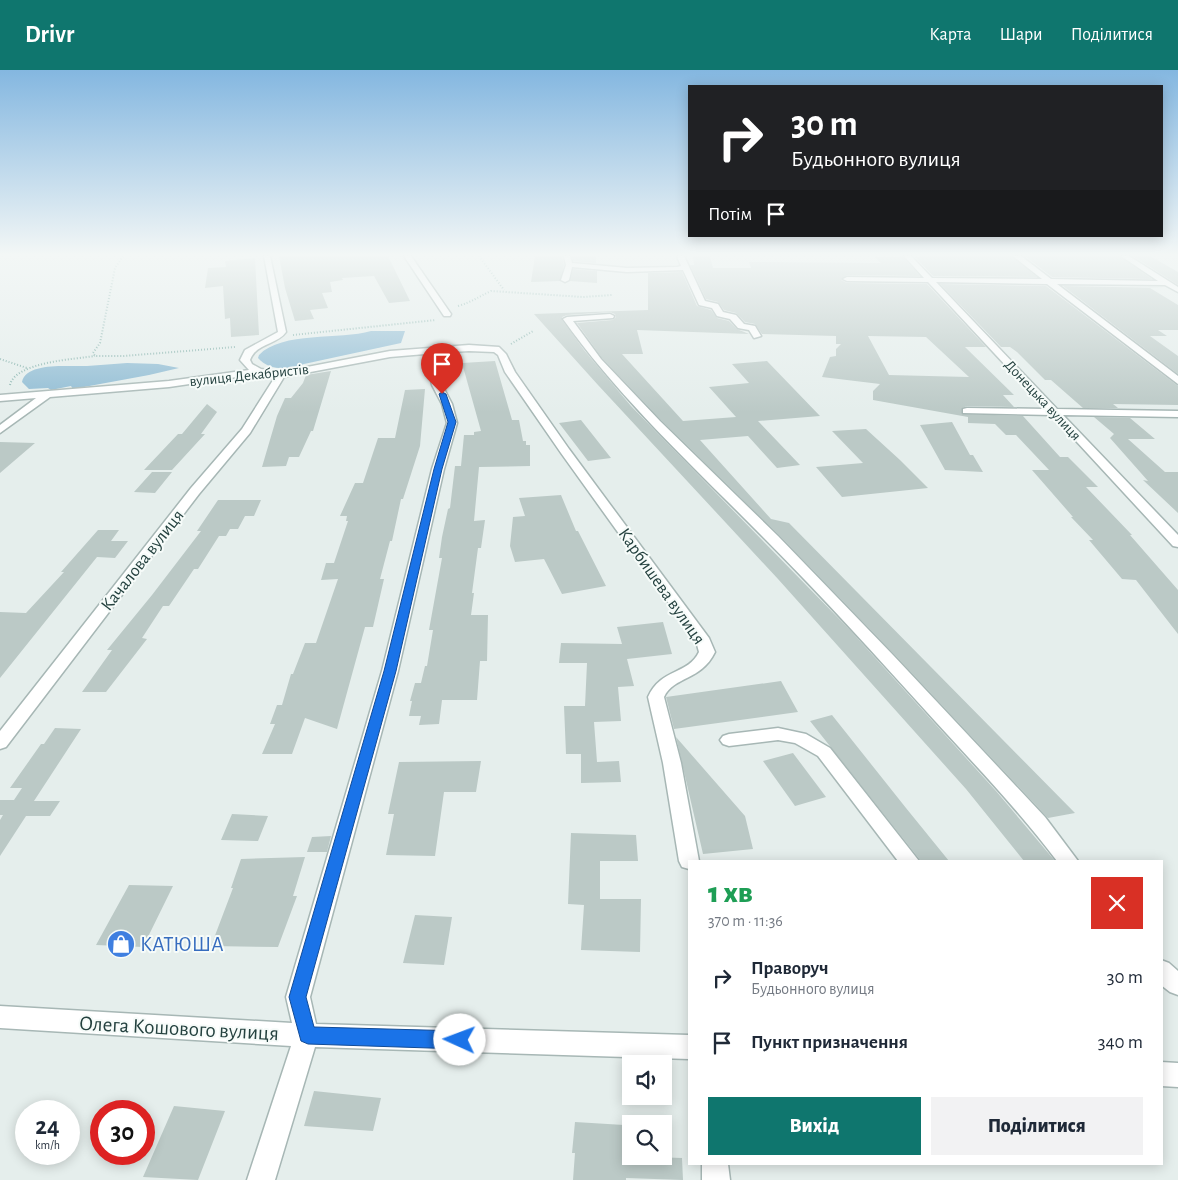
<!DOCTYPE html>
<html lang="uk">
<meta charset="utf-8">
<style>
body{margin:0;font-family:"Alegreya Sans",sans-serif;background:#f2f2f3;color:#1f2937;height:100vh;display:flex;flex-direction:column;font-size:19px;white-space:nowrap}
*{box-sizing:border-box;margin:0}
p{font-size:16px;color:#747a83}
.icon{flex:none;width:28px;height:28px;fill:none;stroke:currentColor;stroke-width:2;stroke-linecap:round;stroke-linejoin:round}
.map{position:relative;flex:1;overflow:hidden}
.drawer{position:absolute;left:688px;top:790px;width:475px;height:305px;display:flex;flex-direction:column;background:#fff;border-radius:0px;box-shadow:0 2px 12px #0003}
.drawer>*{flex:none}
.hud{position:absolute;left:688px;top:15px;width:475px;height:152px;border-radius:0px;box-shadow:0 2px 12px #0003;background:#202124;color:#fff;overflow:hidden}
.tools{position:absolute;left:622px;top:985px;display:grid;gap:10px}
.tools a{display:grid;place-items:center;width:50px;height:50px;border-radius:0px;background:#fff;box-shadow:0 2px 12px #0003;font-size:25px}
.speed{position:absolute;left:15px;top:1030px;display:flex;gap:10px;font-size:25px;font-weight:700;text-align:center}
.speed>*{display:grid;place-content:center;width:65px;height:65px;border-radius:50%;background:#fff;box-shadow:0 2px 12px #0003;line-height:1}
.speed small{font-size:12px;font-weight:400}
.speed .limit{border:8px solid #d22;background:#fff;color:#111}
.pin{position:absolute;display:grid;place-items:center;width:42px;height:42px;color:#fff;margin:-51px -21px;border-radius:50% 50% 50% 0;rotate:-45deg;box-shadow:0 0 5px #0007}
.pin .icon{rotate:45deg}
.me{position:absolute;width:55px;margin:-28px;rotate:272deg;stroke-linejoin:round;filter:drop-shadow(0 0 4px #0008)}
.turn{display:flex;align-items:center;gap:18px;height:105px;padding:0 20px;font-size:22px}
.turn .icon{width:65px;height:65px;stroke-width:2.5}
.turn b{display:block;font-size:35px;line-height:42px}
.then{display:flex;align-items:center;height:48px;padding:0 20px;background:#0003;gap:10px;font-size:19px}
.round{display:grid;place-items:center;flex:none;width:52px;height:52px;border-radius:0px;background:#f2f2f3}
.summary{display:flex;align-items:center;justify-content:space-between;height:85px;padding:0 20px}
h1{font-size:30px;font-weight:800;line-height:38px;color:#1e9e55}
.cta{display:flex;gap:10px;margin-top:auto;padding:10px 20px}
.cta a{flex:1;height:58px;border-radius:0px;background:#0f766e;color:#fff;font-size:20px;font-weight:800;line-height:58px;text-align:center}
.cta a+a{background:#f2f2f3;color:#1f2937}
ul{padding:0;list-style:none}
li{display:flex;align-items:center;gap:15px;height:65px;padding:0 20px}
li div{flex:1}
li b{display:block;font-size:19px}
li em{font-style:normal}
header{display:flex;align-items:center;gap:30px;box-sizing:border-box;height:70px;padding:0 25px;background:#0f766e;color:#fff}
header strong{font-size:24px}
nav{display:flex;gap:28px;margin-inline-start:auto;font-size:18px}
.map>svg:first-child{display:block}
</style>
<header>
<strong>Drivr</strong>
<nav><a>Карта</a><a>Шари</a><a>Поділитися</a></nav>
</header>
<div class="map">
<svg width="1178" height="1110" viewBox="0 0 1178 1110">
<rect width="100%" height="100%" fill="#e5eeec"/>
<path fill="#8ebbd3" d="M371,261H405L401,273L304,294C290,300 269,301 258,288L259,285C282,261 340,270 371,261Z
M127,293L158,294L179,298L149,305L73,319L71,316L51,320L48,318L29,319L22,312C26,291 72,297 87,296C101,295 114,294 127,293Z"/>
<path fill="#bbc9c6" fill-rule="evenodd" d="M279,186H388L410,231L389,233L374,206L342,208L343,210L330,212L332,222L322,223L328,238L310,240L314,249L295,251L285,218Z
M535,186H562L564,195L560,211L531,212Z
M572,186H596V193L573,191Z
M693,186H710L713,198H751L749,192L881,193L874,187H903L920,206L847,205L841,210L847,213L927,214L986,277H965L1014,325H1003L1014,337L967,336L962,338V344L1023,346L1060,387H1068L1098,417H1086L1132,465H1130L1178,520V564L1136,510L1122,509L1089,470H1093L1071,447H1073L1032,400H1049L1016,365H1006L995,354L968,353V347L873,330V321L880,314L822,307L830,287L836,286V279L841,274H836V266L762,264L755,254L745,252L736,243L724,240L718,232L706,229L690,195H694ZM868,266L926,267L969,307L889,305Z
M999,186H1011L1037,207L933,206L915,187Z
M1025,186H1119L1152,209L1052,207Z
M1133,186H1150L1178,202V215Z
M255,188L259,265L231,267L230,248L225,249L223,216L205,218L208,198L226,197L225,191Z
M573,199L597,201V213L570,211Z
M682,202L697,236L711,240L717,248L729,251L737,259L749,264L637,260L643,284H622L683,351L736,347L709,317L749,313L732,294L767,291L820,346L758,351L800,395L777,398L748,366L700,370L771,449L789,453L1075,743L1048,748L894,584L779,465L661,350L602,288L577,253L613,250L616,247L615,244L610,242L567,245L562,247V250L584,280L631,336L849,559L996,721L1055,791H1024L966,719L778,509L598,315L534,244L648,240V203Z
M940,214L1046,216L1178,316V335L1113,334L1118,338H1083L1051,310H1045L1017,282L1010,277H1001Z
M1063,216L1166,218H1150L1178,235V260H1158L1167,266H1150L1178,286V304Z
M495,291L512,350H519L523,371H526V375H530V396L479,397L474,451L485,450L481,478H478L472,523H474L471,545H488L487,591H480L477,630H442L439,654L419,655L421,646H409L412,631H410L415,613H421L425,596H427L433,560H429L442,488H439L442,467L448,439L450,438L455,396H461L464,365H474V362L481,361L462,293Z
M331,301L313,361H311L299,387H289L286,396L262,397L277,346L285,328H291L303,313L306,305Z
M425,319L420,376L403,429H401L392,471H390L380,509H384L373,557H365L337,659L305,648L292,684H262L275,654H270L277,635H282L291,604H293L305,573H316L338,509L321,510L326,493H334L348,451H346L347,446H340L355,413H363L378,368H395L405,320Z
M207,334L217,342L201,364H205L172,400H144L178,364H182Z
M1094,347L1130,348L1155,369H1128L1165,402H1178V443L1143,410L1148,411L1110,368L1114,364Z
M581,350L611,388L588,391L559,353Z
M952,352L970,385H973L983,402L945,400L920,355Z
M866,359L900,390L928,418L842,427L816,397L863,393L832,361Z
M0,372L35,373L0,403Z
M152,402H172L155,423L134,422Z
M561,425L576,461H578L606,516L562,524L544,489L515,492L510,476L513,447L525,446L519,428Z
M218,430H261L254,446H245L238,459H230L226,466H219L198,499H194L169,536H163L142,568L147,569L106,622H82L112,580H107L152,525L201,461H197Z
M98,460H119L111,471H128L115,488L97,487L0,608V542L26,543L64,502H61Z
M663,552L672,584L627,589L634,616L618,617L621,651L594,652L597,692L619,691L621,712L581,713V684H566L564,636H585L587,593H559L561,573L622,574L617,557Z
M781,611L798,642L674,659L666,627Z
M832,645L906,738L949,791H921L810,651Z
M55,658L81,659L34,731H60L50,746H26L0,786V750L3,745H0V730H14L22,718H10L41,674H44Z
M676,667L745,746L753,779L703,784Z
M793,683L826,727L795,736L763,691Z
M481,691L476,722H444L435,786L386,785L394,744H388L399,692Z
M232,744L268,746L258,771L221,770Z
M571,763L636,765L638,791H600V829H641L640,882L581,880L584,835L568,834Z
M331,766L327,782H307L312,767Z
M305,787L293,826H297L278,877L211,876L233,818H231L241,789Z
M129,815L173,816L143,877L96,875Z
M415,845L452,847L444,895L403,893Z
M314,1021L381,1028L373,1061L304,1056Z
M174,1036L225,1041L198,1110L143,1107Z
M575,1052L624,1055V1086L682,1088L683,1110L626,1108V1110H573L575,1083H572Z"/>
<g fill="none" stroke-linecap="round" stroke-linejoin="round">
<defs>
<path id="minor" d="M264,186H270L286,262C277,275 256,273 250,290L252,294L261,299L281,302L390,281L469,275L499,277L506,284L515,302L569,379L709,568L715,582C701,611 674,606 664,627L681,693L699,791H689V799L682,797L679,791L663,693L648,627C661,598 688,605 699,582L696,571L561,383L505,302L498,285L494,282L469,281L434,283L442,315L452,334L457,353L444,399L398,601L310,927L316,954L689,965V989L315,977L275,1110H247L291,976L0,958V936L292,953L286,927L382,601L432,399L447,353L442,334L432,315L425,284L390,287L284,307L250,363L199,424L6,677L0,679V661L191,418L242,359L275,307L258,304L169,317L50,327L0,363V355L36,328L0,331V325L169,311L249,300L240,290L245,280L278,262Z
M404,186H411L451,244L450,246H444Z
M564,186H570L572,193L627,198L677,197L681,196L677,186H684L705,231L718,234L723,242L736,245L744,254L755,256L761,266L754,268L749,260L738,258L730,249L717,246L712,238L699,235L683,200L627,202L572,197L569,210L565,212L561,210L566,195Z
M904,186H911L932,208L1042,209L1013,186H1021L1051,209L1158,211L1121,186H1129L1178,217V222L1165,215L1057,214L1178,306V314L1047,214L936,212L1057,339L1178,341V347L1063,345L1178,465V477L1173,476L1052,345L963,343V339L967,338L1046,339L928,212L847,211L843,209L847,207L924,208Z
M610,244L614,246L613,248L573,251L601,289L660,351L778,466L893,585L1045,747L1078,791H1057C1020,742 977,697 935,651C879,589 822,526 762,466C693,396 620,329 563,249L567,247Z
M778,658L806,664L830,678L919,791H898L818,686L795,673L778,670L729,676L723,674L720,670L723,666L729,664Z
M1161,890L1169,893L1178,901V925L1170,922L1161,915Z
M1161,992L1178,993V1017L1161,1016Z
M702,1094H728L730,1110H702Z"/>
</defs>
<use href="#minor" stroke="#a7b7b5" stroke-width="3"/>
<path stroke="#86b2ac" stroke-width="2" stroke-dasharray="1 2" stroke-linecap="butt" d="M123,186L115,198L100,273L93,283L95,286H124L235,277
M479,186L504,220
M458,236C472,232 478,227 491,221L583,227L612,225
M293,265L436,250
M511,274L533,261
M0,289L27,298
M10,315C15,292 76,289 95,286"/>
<use href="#minor" fill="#fff" fill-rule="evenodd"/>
</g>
<linearGradient id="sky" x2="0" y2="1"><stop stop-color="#84b7e0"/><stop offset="0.54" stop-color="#f3f7f6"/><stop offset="1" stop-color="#f3f7f6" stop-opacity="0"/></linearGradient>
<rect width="1178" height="342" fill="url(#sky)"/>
<path fill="#1a73e8" stroke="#114b97" d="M442,322L446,324L456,352L442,399L396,601L306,927L314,957L460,961L467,964L469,970L467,976L460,979L308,974L301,971L289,927L384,601L434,399L448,352L439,324Z"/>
<defs>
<symbol id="shop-disc" viewBox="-11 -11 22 22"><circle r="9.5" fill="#3f7fe0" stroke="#f6fbf9"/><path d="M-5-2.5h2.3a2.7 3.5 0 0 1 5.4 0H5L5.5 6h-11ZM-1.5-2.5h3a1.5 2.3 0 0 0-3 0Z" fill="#fff"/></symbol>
</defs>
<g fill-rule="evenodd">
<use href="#shop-disc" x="105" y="858" width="32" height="32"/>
</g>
<g text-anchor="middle" stroke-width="4" stroke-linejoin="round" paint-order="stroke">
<g font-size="15" fill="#24413f" stroke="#f6fbf9">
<text transform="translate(249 305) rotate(-6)" y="5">вулиця Декабристів</text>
<text transform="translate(1043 330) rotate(47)" y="5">Донецька вулиця</text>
</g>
<g font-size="18" fill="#24413f" stroke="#f6fbf9">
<text transform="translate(142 490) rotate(-52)" y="6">Качалова вулиця</text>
<text transform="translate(662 516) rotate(55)" y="6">Карбишева вулиця</text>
</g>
<g font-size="21" fill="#366cbe" stroke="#f6fbf9" text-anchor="start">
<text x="140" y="881">КАТЮША</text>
</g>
<g font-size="21" fill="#24413f" stroke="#f6fbf9">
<text transform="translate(179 958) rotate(3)" y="7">Олега Кошового вулиця</text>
</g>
</g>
</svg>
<div class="tools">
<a><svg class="icon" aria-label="sound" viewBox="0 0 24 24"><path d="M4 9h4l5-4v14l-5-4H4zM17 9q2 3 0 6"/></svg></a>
<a><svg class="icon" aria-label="search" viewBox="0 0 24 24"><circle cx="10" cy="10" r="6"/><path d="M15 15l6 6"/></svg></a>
</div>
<div class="speed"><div>24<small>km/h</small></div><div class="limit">30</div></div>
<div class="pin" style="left:442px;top:324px;background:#d93025"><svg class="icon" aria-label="arrive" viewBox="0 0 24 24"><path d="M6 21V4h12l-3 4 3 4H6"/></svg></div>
<svg class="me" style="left:460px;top:970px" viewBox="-20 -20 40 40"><circle r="19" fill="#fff"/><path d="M0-13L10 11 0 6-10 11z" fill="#1a73e8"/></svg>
<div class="hud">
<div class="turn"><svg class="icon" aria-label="right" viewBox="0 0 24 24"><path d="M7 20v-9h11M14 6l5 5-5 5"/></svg><div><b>30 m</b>Будьонного вулиця</div></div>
<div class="then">Потім<svg class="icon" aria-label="arrive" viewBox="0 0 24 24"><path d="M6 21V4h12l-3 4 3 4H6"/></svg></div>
</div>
<section class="drawer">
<div class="summary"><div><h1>1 хв</h1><p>370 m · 11:36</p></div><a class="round" style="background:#d93025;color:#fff"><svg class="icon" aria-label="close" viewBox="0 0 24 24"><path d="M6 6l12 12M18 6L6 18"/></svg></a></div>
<ul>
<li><svg class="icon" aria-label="right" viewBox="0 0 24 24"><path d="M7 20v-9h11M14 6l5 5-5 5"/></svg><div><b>Праворуч</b><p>Будьонного вулиця</p></div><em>30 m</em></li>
<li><svg class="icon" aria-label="arrive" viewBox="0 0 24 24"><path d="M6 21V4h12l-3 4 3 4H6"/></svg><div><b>Пункт призначення</b></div><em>340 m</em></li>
</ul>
<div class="cta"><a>Вихід</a><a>Поділитися</a></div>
</section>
</div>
